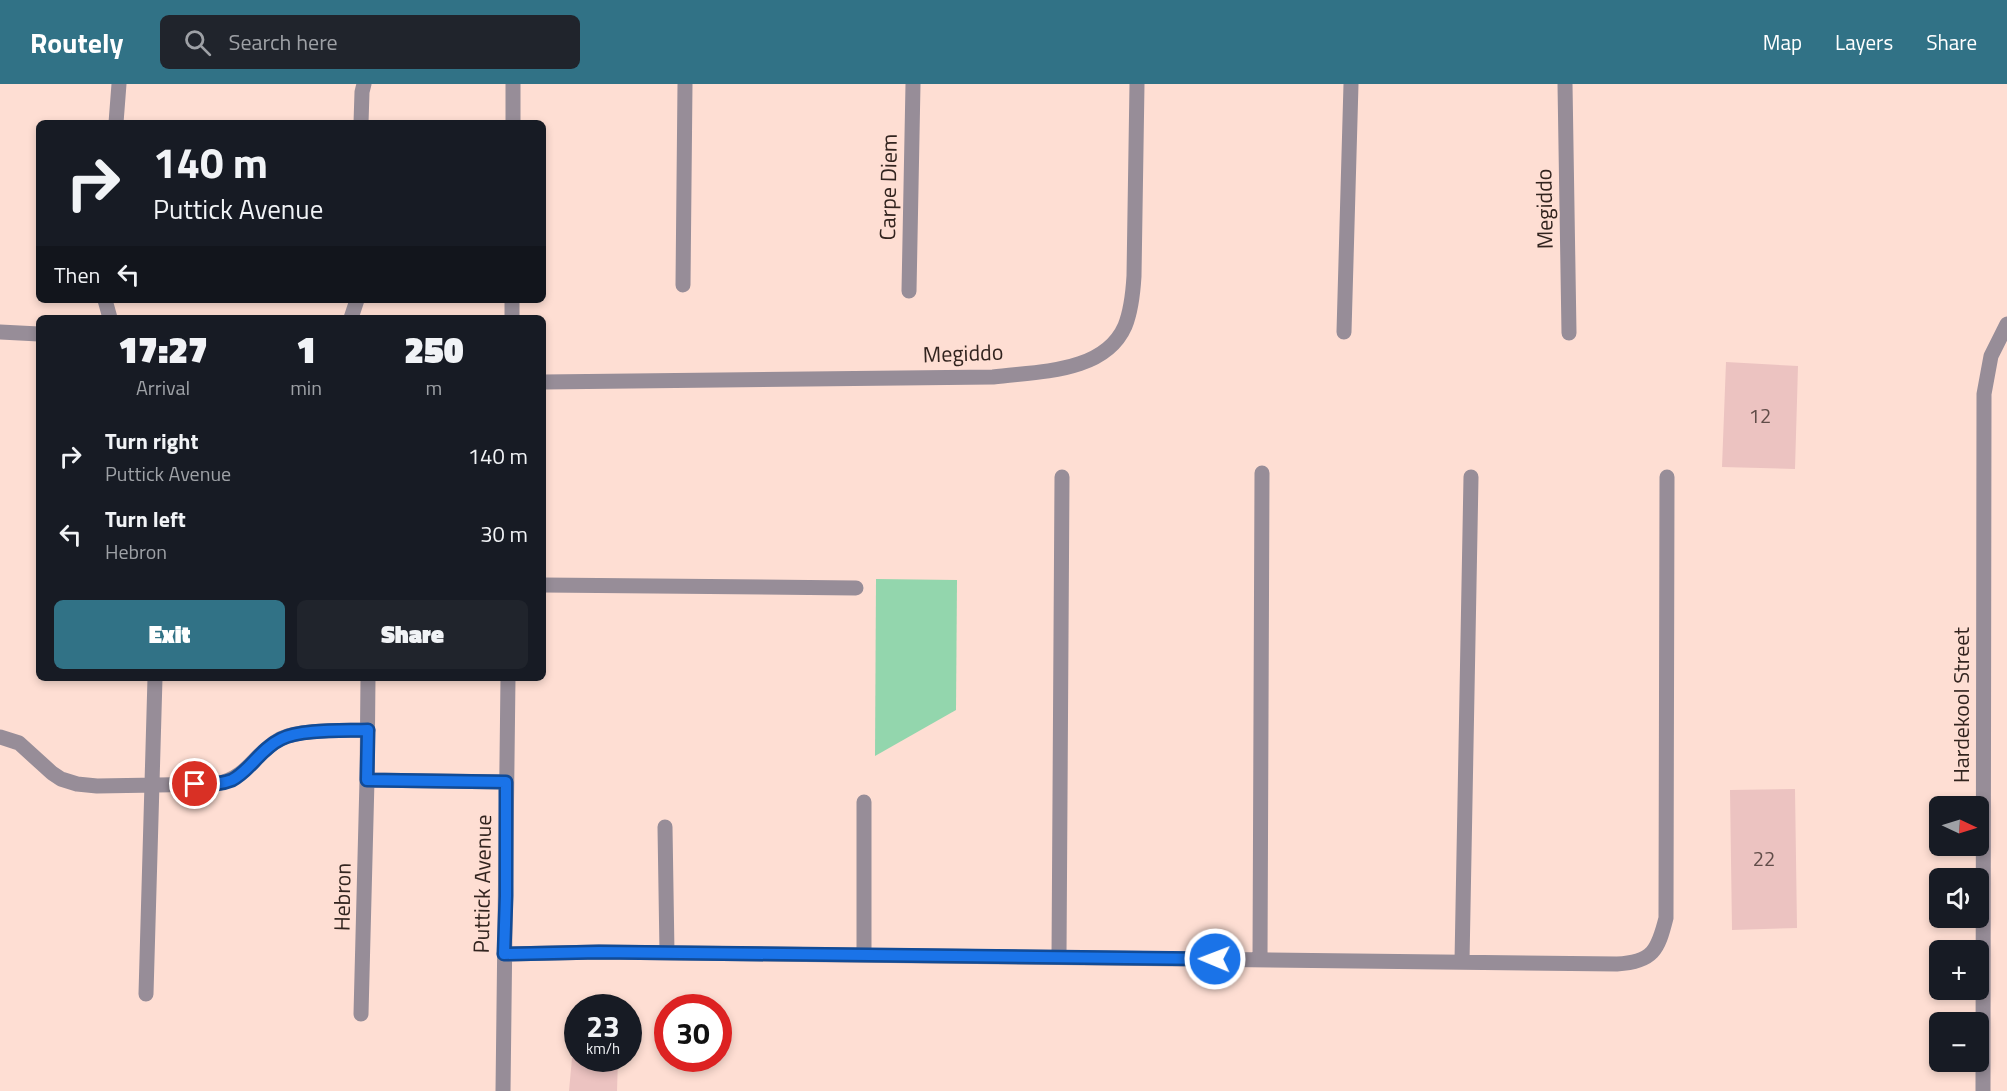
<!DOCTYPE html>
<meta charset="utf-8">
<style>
body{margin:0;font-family:"Titillium Web",sans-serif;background:#20242c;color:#f1f3f6;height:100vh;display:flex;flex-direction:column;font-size:22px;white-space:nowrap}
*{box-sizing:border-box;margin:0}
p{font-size:20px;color:#9ea1a6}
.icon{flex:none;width:33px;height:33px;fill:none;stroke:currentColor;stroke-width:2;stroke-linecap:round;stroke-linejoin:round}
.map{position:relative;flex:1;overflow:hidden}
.drawer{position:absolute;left:36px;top:231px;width:510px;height:366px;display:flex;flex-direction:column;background:#171b24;border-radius:9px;box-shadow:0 3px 9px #0003}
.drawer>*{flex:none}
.banner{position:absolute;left:36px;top:36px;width:510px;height:183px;border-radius:9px;box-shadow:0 3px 9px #0003;background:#171b24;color:#f1f3f6;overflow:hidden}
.needle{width:39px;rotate:94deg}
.fabs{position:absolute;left:1929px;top:712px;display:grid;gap:12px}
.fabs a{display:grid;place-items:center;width:60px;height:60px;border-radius:9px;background:#171b24;box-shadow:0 3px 9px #0003;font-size:30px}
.speed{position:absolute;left:564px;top:910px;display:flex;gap:12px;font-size:30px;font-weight:700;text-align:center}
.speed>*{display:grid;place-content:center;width:78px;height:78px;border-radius:50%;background:#171b24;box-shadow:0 3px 9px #0003;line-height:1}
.speed small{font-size:15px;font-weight:400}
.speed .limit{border:9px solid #d22;background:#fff;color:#111}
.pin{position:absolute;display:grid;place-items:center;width:51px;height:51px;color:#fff;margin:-26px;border:3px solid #fff;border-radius:50%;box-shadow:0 2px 6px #0007}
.me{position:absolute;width:66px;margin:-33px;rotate:271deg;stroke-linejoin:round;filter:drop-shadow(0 0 4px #0008)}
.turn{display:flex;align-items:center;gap:21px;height:126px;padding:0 18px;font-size:27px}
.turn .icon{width:78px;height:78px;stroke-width:2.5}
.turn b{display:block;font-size:42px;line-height:51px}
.then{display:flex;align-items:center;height:57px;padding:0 18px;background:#0003;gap:12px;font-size:22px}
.eta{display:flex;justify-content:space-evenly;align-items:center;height:102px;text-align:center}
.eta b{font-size:36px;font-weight:800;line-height:42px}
.action{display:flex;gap:12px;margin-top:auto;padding:12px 18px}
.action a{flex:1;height:69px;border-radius:9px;background:#317286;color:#fff;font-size:24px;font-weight:800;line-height:69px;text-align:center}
.action a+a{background:#20242c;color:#f1f3f6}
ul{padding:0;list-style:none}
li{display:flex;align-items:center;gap:18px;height:78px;padding:0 18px}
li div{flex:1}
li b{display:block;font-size:22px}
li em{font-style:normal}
header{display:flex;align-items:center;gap:36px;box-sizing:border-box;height:84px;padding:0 30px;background:#317286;color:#fff}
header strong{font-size:28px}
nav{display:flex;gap:33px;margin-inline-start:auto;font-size:21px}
.search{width:420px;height:54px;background:#20242c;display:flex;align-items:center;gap:15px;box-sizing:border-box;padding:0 21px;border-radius:9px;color:#9ea1a6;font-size:22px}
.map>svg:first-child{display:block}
</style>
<header>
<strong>Routely</strong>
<div class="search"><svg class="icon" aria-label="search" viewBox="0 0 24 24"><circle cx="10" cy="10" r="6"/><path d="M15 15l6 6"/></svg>Search here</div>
<nav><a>Map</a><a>Layers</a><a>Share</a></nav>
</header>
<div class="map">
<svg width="2007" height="1007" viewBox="0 0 2007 1007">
<rect width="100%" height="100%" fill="#feded3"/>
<path fill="#93d6ad" d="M876,495L957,496L956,626L875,672Z"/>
<path fill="#ecc3c1" d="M1726,278L1798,282L1795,385L1722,383Z
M1795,705L1797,844L1732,846L1730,706Z
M572,974L594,978L618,975L617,1007H569Z"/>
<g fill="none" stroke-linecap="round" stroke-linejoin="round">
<path stroke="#978d98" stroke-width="15" d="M1565,0L1569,249
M116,39L119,0
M361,39L362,8L364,0
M513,39V0
M683,201L685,0
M909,207L913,0
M105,216L110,234
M351,234L357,216
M512,234V216
M0,248L39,250
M1344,248L1351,0
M543,298L993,293C1036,287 1104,290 1125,242C1131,227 1133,209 1134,192L1137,0
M543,501L856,504
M0,653L19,659L52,689L61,695L77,700L97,702L217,700C250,692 253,670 280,655C300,645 345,647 368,646
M367,696L368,594
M665,743L667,869
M504,870L599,868L1617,880C1653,878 1658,866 1666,834L1667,393
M864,871V718
M1059,873L1062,393
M1260,875L1262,389
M1462,878L1471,393
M146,910L155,594
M361,930L367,696L506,698
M503,1007L508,594
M1983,1007L1984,310L1991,272L2007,240"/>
</g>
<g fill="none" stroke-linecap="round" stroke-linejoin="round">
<defs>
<path id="route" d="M195,700C207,700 220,701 232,696C250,687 260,665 281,655C301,645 344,647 368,646L367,696L506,698V812L504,870L599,868L1215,875"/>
</defs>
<use href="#route" stroke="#114b97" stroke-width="15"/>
<use href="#route" stroke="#1a73e8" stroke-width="10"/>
</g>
<g text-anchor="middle" stroke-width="4.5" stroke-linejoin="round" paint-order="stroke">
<g font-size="20" fill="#604c48">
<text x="1760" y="339">12</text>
<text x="1764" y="782">22</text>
</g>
<g font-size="22" fill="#32241f" stroke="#feded3">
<text transform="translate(888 103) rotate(-89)" y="8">Carpe Diem</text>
<text transform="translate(1544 125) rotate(-91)" y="8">Megiddo</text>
<text transform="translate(963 269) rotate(-2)" y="8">Megiddo</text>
<text transform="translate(1961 621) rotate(-90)" y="8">Hardekool Street</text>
<text transform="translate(482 800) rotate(-89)" y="8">Puttick Avenue</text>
<text transform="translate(342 813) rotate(-89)" y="8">Hebron</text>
</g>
</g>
</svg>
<div class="fabs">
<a><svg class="needle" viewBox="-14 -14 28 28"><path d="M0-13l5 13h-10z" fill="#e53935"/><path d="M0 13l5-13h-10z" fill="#9ea1a6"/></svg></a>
<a><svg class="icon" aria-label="sound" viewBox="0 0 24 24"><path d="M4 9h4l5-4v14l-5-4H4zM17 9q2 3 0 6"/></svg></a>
<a>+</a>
<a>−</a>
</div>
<div class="speed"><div>23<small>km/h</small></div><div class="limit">30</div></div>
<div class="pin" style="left:195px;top:700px;background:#d93025"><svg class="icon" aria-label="arrive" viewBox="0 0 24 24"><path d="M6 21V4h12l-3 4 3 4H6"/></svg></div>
<svg class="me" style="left:1215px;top:875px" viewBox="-20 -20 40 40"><circle r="17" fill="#1a73e8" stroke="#fff" stroke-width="3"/><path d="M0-11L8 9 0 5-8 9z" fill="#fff"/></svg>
<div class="banner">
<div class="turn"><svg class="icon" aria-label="right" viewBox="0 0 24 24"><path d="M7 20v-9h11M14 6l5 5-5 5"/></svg><div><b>140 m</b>Puttick Avenue</div></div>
<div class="then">Then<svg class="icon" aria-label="left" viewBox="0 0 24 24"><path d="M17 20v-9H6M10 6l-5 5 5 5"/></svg></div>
</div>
<section class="drawer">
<div class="eta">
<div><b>17:27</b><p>Arrival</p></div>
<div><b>1</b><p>min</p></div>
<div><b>250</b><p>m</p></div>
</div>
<ul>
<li><svg class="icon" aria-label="right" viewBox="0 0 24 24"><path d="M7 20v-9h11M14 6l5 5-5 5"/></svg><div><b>Turn right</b><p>Puttick Avenue</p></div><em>140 m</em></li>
<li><svg class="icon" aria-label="left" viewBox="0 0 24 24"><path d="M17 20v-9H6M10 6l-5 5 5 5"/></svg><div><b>Turn left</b><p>Hebron</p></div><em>30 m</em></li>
</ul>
<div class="action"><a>Exit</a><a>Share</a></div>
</section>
</div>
